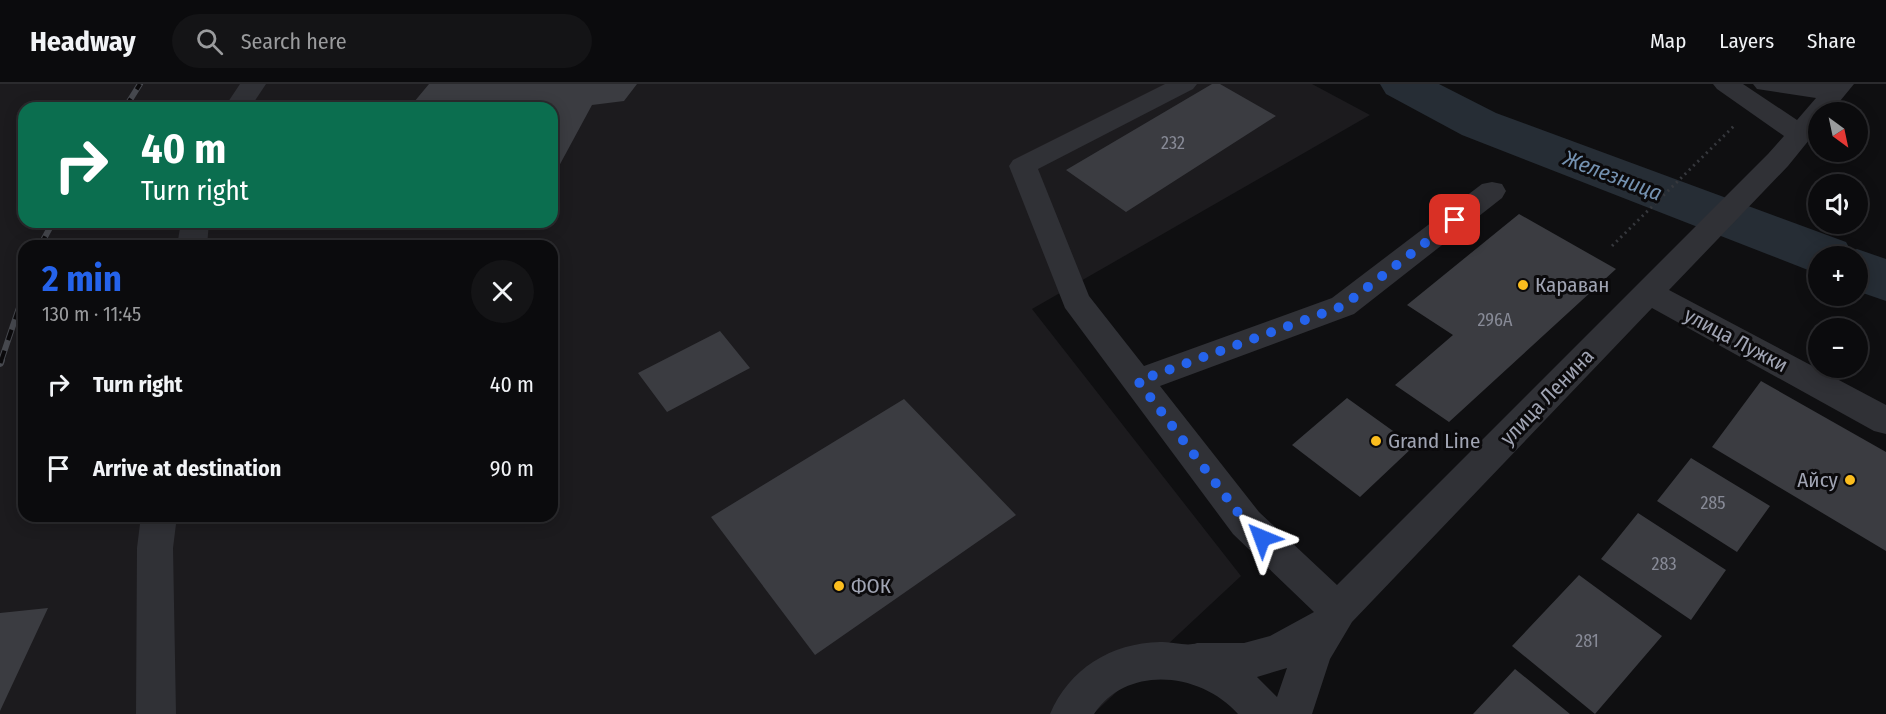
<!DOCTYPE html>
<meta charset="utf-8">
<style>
body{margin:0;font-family:"Fira Sans Condensed",sans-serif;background:#141416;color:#f1f3f6;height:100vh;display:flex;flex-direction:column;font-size:22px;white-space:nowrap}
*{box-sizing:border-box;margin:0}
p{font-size:20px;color:#9a9b9d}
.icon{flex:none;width:33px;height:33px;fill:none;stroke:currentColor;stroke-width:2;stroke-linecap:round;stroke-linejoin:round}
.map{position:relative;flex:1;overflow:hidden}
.panel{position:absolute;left:18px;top:156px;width:540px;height:282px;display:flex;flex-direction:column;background:#0b0b0d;border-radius:18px;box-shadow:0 3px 15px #0003,0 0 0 2px #2b2b2e}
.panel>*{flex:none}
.banner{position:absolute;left:18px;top:18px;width:540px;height:126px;border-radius:18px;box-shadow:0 3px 15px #0003,0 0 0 2px #2b2b2e;background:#0b6e4f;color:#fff;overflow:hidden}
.needle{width:39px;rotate:147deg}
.controls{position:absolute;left:1808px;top:18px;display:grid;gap:12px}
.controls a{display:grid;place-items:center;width:60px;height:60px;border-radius:50%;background:#0b0b0d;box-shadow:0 3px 15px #0003,0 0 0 2px #2b2b2e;font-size:30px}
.pin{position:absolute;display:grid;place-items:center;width:51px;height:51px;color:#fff;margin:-26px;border-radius:12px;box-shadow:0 3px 9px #0006}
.me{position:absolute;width:66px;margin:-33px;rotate:316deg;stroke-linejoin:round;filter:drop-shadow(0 0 4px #0008)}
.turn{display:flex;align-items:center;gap:21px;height:126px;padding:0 24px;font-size:27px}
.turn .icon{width:78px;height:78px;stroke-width:2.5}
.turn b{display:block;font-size:42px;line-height:51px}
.round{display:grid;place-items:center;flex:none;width:63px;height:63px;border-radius:32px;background:#141416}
.headline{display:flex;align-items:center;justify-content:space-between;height:102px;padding:0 24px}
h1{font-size:36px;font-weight:700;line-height:45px;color:#2563eb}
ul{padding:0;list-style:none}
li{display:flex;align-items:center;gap:18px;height:84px;padding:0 24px}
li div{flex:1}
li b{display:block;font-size:22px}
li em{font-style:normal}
header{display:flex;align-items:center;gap:36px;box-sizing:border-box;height:84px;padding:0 30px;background:#0b0b0d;border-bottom:2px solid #2b2b2e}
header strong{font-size:28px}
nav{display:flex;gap:33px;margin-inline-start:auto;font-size:21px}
.search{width:420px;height:54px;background:#141416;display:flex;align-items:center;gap:15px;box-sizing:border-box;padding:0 21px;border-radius:33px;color:#9a9b9d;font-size:22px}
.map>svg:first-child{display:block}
</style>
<header>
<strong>Headway</strong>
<div class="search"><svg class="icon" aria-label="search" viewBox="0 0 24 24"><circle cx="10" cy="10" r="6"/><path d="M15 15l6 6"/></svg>Search here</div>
<nav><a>Map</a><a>Layers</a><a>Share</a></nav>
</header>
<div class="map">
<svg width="1886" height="630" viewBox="0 0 1886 630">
<rect width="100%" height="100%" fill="#0f0f11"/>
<path fill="#1c1b1e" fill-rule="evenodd" d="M0,0H1312L1370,31L1032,225L1241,492L1093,630H0ZM24,24H552V138H24ZM24,162H552V432H24Z"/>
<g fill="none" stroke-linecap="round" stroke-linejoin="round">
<path fill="#262d35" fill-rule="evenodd" d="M1380,0H1439L1496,29L1846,158L1851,167L1857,165L1886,175V217L1857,207V172H1818V189L1808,186L1462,51L1386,10Z"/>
</g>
<path fill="#3b3c41" d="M429,0H637L624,17L592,21L552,95V24H409Z
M1212,0H1220L1276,32L1126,128L1066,86Z
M1519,130L1616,185L1449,338L1395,301L1453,251L1407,221Z
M720,247L750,284L667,328L638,289Z
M1761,297L1886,368V467L1712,363Z
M1347,314L1414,362L1360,413L1292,361Z
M904,315L1016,431L815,571L711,433Z
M1691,374L1770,422L1737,468L1657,417Z
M1638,429L1726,486L1691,536L1601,475Z
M1579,491L1662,552L1595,630L1512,562Z
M48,524L0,627V529Z
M1515,585L1570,630H1473Z"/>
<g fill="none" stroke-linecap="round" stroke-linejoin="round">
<path stroke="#36383d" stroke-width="3" stroke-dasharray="2 4" stroke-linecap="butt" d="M1612,162L1736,40"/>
<path fill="#303136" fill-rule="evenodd" d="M240,0H266L250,24H224Z
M1165,0H1197L1193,5L1038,85L1089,212L1144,282L1332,214L1482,100L1492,98L1502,100L1506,107L1502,114L1354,230L1160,302L1259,428L1337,501L1768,70L1784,52L1717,5L1713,0H1743L1797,36L1816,14L1757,5L1753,0H1854L1831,28H1818V45L1788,82L1669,206L1886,321V350L1874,347L1652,224L1352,538L1330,575L1312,630H1238C1201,588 1127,580 1094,630H1050C1069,585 1111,559 1160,558C1172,557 1186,563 1197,559H1244L1270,552L1314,528L1233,450L1065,224L1009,82L1013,76ZM1287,584L1277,613L1257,593Z
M181,138H209L207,162H177Z
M141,432H177L173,464L176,630H136L137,464Z"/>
<defs>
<path id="rail-far1" d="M125,24L140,0
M40,162L53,138
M1,277L24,209"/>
<path id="rail" d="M0,279L1,276"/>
</defs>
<use href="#rail-far1" stroke="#47494f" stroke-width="6"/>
<use href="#rail" stroke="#47494f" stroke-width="8"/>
<use href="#rail-far1" stroke="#0b0a0c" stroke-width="4" stroke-dasharray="11" stroke-linecap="butt"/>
<use href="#rail" stroke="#0b0a0c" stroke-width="5" stroke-dasharray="15" stroke-linecap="butt"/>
</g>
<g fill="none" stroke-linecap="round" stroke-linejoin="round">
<path stroke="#2563eb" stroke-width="10" stroke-dasharray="0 18" d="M1262,454L1246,439L1138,297L1343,222L1455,136"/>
</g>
<g fill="#fbbd1e" stroke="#0b0a0c" stroke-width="2">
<circle cx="1523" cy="201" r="6"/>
<circle cx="1376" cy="357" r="6"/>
<circle cx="1850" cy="396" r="6"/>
<circle cx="839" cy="502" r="6"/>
</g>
<g text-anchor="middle" stroke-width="6" stroke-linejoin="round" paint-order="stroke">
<g font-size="18" fill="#878a96">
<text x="1173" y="65">232</text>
<text x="1495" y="242">296А</text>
<text x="1713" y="425">285</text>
<text x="1664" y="486">283</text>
<text x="1587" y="563">281</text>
</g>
<g font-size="21" fill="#a0a4b3" stroke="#0b0a0c" text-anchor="start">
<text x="1535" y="208">Караван</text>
<text x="1388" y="364">Grand Line</text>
<text x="1838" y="403" text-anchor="end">Айсу</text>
<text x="851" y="509">ФОК</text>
</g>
<g font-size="21" fill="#a0a4b3" stroke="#0b0a0c">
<text transform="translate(1736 256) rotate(28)" y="7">улица Лужки</text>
<text transform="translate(1547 313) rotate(-46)" y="7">улица Ленина</text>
</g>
<g font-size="22" font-style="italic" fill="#7491b0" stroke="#0b0a0c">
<text transform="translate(1613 91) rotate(21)" y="8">Железница</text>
</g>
</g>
</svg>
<div class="controls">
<a><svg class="needle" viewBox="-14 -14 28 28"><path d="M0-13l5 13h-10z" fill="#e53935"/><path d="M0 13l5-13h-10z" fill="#9a9b9d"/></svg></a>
<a><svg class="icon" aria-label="sound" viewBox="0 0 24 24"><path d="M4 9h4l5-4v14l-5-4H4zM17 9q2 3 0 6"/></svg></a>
<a>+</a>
<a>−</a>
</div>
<div class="pin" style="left:1455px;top:136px;background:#d93025"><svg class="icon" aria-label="arrive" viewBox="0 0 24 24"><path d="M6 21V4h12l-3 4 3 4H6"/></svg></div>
<svg class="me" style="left:1262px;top:454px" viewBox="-20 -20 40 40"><path d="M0-17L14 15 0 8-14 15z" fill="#2563eb" stroke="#fff" stroke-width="4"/></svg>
<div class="banner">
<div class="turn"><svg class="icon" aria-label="right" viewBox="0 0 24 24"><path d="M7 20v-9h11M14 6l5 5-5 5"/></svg><div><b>40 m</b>Turn right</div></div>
</div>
<section class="panel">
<div class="headline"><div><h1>2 min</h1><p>130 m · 11:45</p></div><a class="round"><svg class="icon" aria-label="close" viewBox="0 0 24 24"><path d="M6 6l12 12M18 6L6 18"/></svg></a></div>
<ul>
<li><svg class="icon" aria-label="right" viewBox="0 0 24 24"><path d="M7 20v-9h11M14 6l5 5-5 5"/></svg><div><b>Turn right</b></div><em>40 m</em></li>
<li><svg class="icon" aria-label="arrive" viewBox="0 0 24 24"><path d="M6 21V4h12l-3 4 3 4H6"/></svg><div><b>Arrive at destination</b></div><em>90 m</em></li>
</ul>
</section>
</div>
